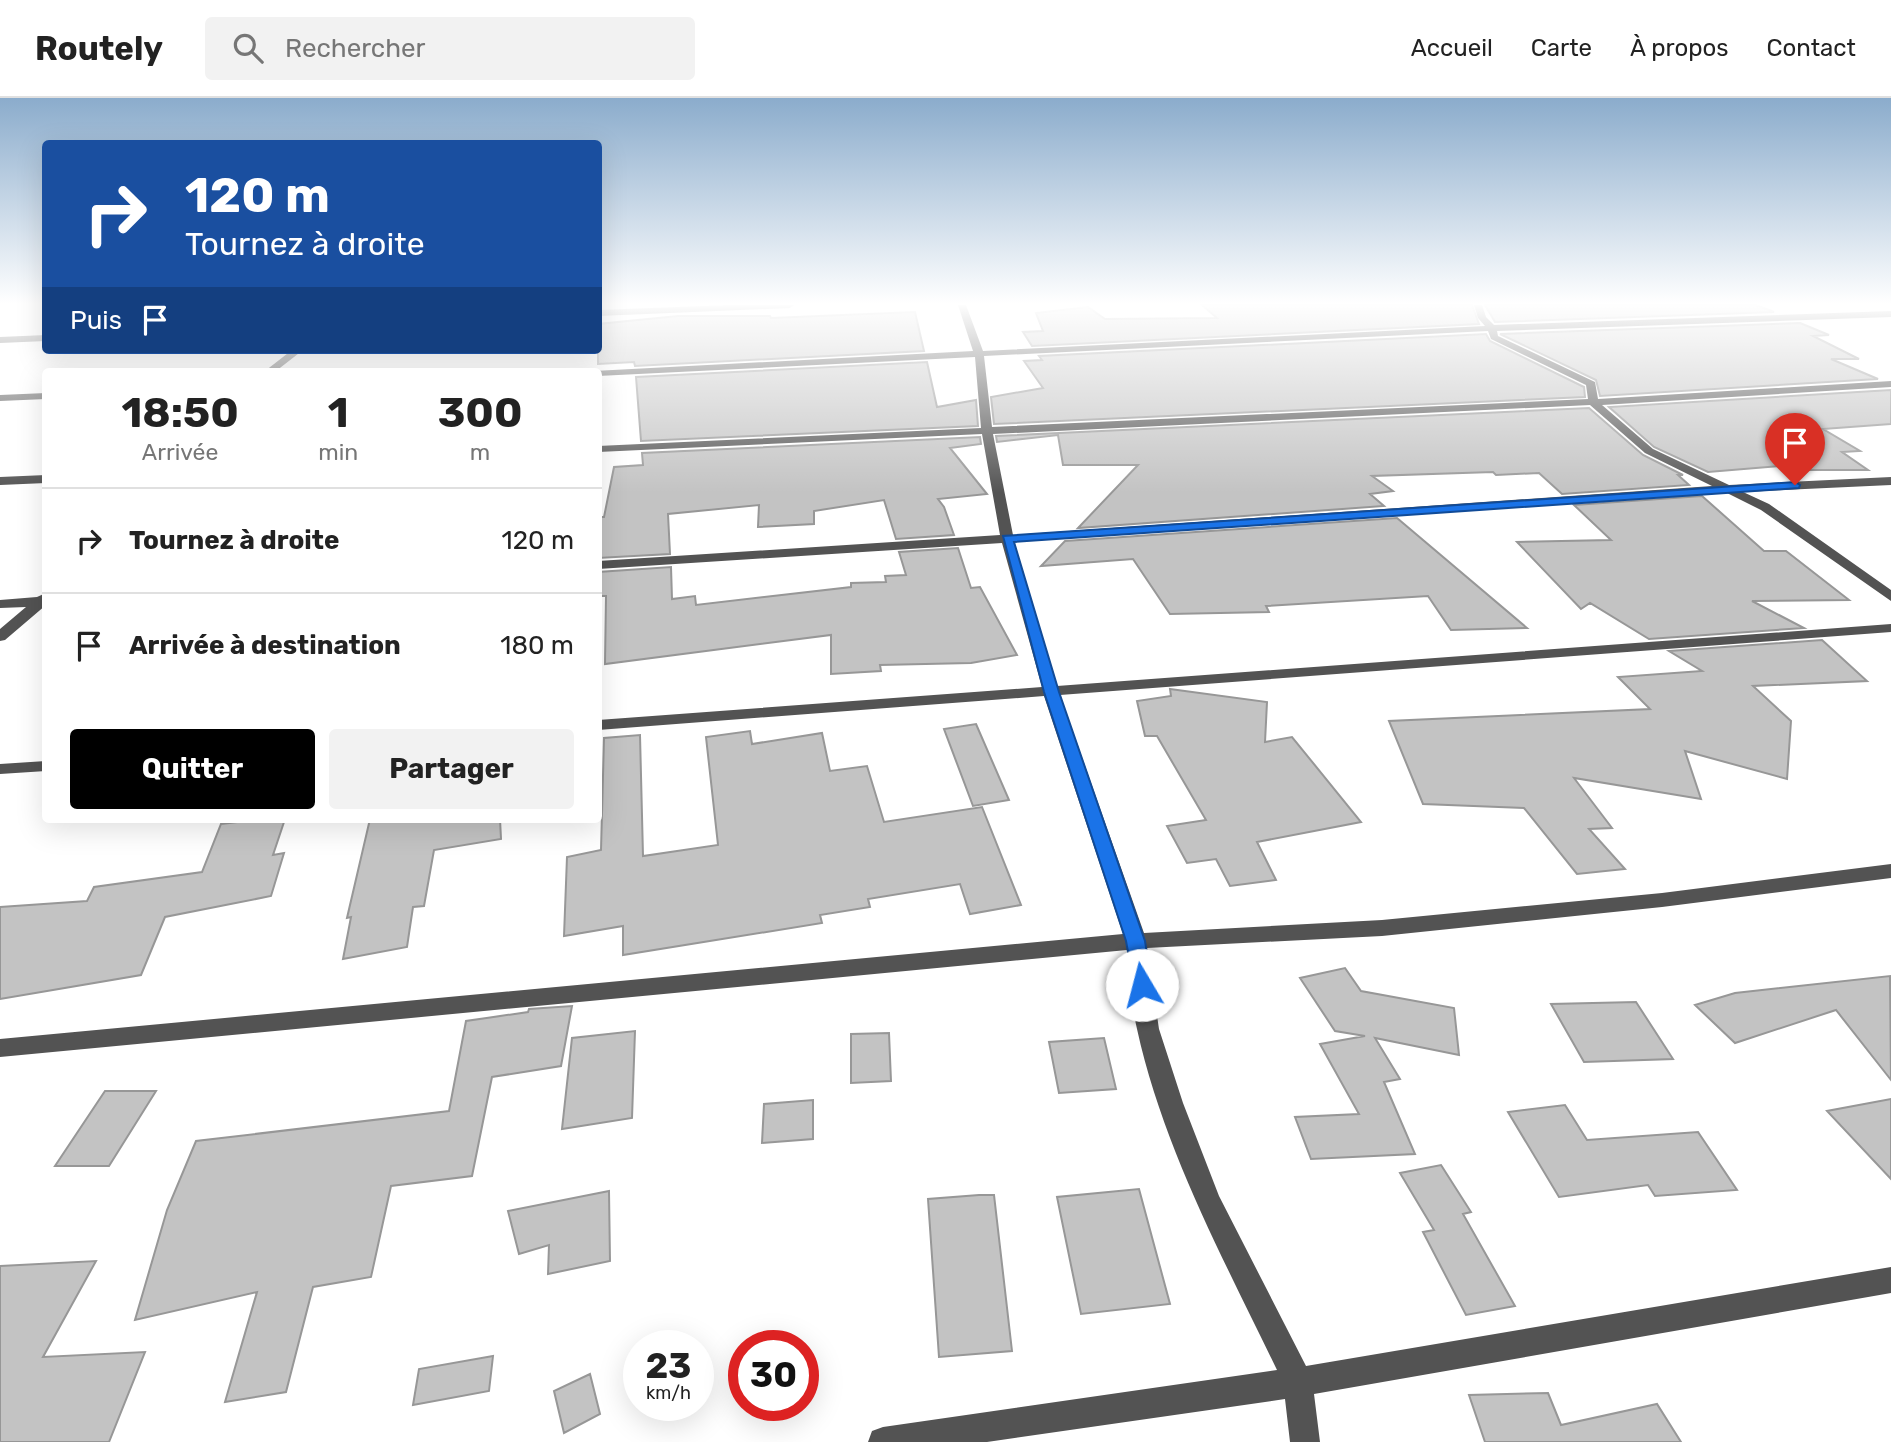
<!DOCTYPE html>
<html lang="fr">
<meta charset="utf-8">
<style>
body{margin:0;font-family:Rubik,sans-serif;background:#f2f2f2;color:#222;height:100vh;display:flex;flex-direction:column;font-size:26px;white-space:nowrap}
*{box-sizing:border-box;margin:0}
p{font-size:23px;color:#767676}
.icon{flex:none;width:38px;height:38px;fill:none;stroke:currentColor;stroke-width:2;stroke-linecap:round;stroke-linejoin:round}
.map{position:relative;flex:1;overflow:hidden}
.drawer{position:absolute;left:42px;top:270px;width:560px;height:455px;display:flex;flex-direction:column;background:#fff;border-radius:7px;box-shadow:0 7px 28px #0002}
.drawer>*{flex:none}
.top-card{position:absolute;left:42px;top:42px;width:560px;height:214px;border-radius:7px;box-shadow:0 7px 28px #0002;background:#1a4fa0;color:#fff;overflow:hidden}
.speed{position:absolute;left:623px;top:1232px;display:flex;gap:14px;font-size:35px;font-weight:700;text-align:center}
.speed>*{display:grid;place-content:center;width:91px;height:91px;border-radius:50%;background:#fff;box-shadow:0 7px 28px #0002;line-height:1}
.speed small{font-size:18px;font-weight:400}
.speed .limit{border:10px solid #d22;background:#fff;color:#111}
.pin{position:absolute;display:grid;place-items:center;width:60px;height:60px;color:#fff;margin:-72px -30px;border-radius:50% 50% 50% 0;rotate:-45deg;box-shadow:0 0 7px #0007}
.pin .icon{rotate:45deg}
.me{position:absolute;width:77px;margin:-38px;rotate:352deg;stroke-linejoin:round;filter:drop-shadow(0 0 5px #0008)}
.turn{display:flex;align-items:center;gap:24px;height:147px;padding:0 28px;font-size:32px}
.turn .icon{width:91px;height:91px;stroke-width:2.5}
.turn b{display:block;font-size:49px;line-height:60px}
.then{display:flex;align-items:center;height:66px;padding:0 28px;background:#0003;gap:14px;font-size:26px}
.eta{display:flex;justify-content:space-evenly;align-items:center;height:119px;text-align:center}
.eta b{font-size:42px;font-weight:700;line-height:49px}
.primary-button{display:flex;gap:14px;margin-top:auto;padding:14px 28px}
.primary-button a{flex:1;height:80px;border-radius:7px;background:#000;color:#fff;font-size:28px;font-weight:700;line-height:80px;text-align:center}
.primary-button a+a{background:#f2f2f2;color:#222}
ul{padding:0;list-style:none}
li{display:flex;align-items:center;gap:21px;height:105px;padding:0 28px;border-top:2px solid #e0e0e0}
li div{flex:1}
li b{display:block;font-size:26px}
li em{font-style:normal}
header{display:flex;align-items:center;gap:42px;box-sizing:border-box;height:98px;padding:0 35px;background:#fff;border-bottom:2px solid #e0e0e0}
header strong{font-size:33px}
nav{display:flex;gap:38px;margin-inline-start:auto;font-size:24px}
.search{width:490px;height:63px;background:#f2f2f2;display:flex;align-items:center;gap:18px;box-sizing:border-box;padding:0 24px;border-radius:7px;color:#767676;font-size:26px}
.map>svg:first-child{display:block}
</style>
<header>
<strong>Routely</strong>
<div class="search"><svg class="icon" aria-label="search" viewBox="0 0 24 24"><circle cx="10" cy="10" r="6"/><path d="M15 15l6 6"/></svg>Rechercher</div>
<nav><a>Accueil</a><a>Carte</a><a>À propos</a><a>Contact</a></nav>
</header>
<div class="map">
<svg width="1891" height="1344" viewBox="0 0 1891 1344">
<rect width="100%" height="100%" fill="#fff"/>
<path fill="#c3c3c3" stroke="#979797" stroke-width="2" d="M1202,207H1472L1479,226L1032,248L1023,234L1043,233L1036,215L1088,209L1105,221L1217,220Z
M1485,207H1756L1774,214L1495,224Z
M915,214L924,253L635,268L634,264L598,266V226L678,218H770L771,220Z
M1800,225L1829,237L1813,238L1859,261H1831L1878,281L1600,298L1596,282L1500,236Z
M1486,236L1490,243L1584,289L1585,299L994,326L991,299L1043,290L1024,263L1042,262L1039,258Z
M927,264L937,309L976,302L978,328L641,343L636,279Z
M1891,292V326L1823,331L1860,353L1842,354L1868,372H1797L1793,367L1708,374L1654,349L1609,309Z
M1589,310L1643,357L1683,377H1678L1689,387L1562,396L1539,375L1496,377L1493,374L1372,378L1393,393L1370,396L1384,408L1078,430L1138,367H1063L1058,337L997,344L996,338Z
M980,339L981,346L950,350L987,396L938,401L944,409L954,437L896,441L884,402L814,413V426L758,429L759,407L668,416L670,456L598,460V419H604L614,369L643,367L642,355Z
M1702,398L1764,453H1786L1849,502L1752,503L1804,530L1649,541L1590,505L1581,511L1517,444L1611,442L1574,407Z
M1397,420L1527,530L1451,532L1428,498L1266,508L1269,514L1170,516L1133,461L1041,468L1065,443Z
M958,450L971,490L980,489L1017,557L971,565L880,567L881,573L831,576V537L605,566L606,498H598V474L671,469L672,501L695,498L696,507L851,489V485L886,484L885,478L906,477L899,454Z
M1822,542L1867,583L1753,588L1791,623L1787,681L1685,653L1701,701L1574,680L1612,730L1589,731L1625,771L1577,776L1524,710L1423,706L1389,623L1650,611L1618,579L1702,573L1669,553Z
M1170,591L1267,604L1265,644L1292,639L1361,724L1257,744L1276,782L1230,788L1216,761L1187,765L1167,728L1206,722L1157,638H1145L1137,603L1171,598Z
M976,626L1009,702L973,708L944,631Z
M750,633L752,646L822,635L830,673L867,668L884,724L982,709L1021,807L970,816L960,786L868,801L870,809L820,817L822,825L623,857V828L564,838L567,759L601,752L604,640L640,637L643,758L718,747L706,639Z
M262,721H285L273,757L284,755L271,798L165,819L141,877L0,901V809L87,803L94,789L202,774L221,726Z
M370,721H500L501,741L434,752L424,808L413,809L407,849L343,861L351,819L347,820Z
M1345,870L1361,893L1454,910L1459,957L1375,940L1400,981L1384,984L1415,1056L1311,1061L1295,1019L1359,1016L1320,946L1365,938L1335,933L1300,880Z
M1890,878L1891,982L1836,912L1735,945L1695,907L1735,895Z
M1636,904L1673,961L1584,964L1551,906Z
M572,908L561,968L492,979L472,1078L391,1088L371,1179L313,1189L286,1294L225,1304L257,1194L135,1222L167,1112L196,1043L449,1013L466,923L528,914L529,911Z
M635,933L632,1020L562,1031L572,940Z
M889,935L891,983L851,985V936Z
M1104,940L1116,991L1059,995L1049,944Z
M105,993H156L109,1068H55Z
M1891,1001V1081L1827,1013Z
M813,1002V1041L762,1045L764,1006Z
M1565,1007L1587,1042L1698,1034L1737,1092L1655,1098L1648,1087L1559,1099L1508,1014Z
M1441,1067L1471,1114L1463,1116L1515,1208L1466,1217L1423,1134L1434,1132L1400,1075Z
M1139,1091L1170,1206L1081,1216L1057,1099Z
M609,1093L610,1163L548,1176L549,1147L519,1156L508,1113Z
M979,1097H994L1012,1253L939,1259L928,1101Z
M96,1163L43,1259L145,1254L109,1344H0V1168Z
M493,1258L489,1293L413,1307L419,1271Z
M590,1276L600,1316L564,1335L554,1293Z
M1548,1295L1561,1327L1657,1306L1681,1344H1485L1469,1297Z"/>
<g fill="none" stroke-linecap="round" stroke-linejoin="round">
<path fill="#535353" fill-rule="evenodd" d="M729,207H794L790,210L598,218V212Z
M958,207H966L983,253L1485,228L1478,220L1474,207H1482L1486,219L1494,227L1891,213V219L1497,233L1498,238L1595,284L1598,301L1891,283V289L1602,307L1653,351L1729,387L1891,379V387L1743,394L1769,406L1891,492V503L1761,412L1725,394L1014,444L1057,588L1891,526V534L1060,597L1144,835L1382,822L1662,795L1891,766V780L1662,809L1382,838L1147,850L1159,931L1183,1005L1219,1098L1306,1268L1891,1169V1195L1314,1296L1320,1344H1290L1285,1301L987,1344H868L872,1333L883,1329L1277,1272C1225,1164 1163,1050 1137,931C1131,906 1130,878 1127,852L0,959V941L1123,836L1044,598L598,632V622L1042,589L1002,445L598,471V463L1000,437L982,336L598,354V348L981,330L975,259L598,278V273H594L973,253ZM1488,233L1491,241L1586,287L1588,301L992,329L984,258ZM1590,307L1645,355L1712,388L1013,437L993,336Z
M46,237V243L0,245V239Z
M292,252H303L276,273H265Z
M46,295V301L0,303V297Z
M46,377V385L0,387V379Z
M46,495V507L5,542L0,543V531L26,509L0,510V502L37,499Z
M46,663V673L0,676V666Z"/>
</g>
<linearGradient id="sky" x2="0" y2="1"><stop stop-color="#8baccc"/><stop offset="0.52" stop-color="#fff"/><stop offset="1" stop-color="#fff" stop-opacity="0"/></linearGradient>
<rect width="1891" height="395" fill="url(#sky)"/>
<path fill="#1a73e8" stroke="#114b97" stroke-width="2" d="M1795,384L1800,387L1799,390L1014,444L1059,594L1145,843L1152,887L1149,892H1135L1126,843L1044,594L1003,438Z"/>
</svg>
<div class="speed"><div>23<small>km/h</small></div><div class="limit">30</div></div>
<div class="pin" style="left:1795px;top:387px;background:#d93025"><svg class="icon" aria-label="arrive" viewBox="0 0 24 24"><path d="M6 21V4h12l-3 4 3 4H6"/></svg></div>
<svg class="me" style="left:1142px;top:887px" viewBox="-20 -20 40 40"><circle r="19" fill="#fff"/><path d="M0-13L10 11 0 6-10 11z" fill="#1a73e8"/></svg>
<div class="top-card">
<div class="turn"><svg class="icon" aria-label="right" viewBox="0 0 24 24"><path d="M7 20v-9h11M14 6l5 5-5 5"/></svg><div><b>120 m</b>Tournez à droite</div></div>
<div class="then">Puis<svg class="icon" aria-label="arrive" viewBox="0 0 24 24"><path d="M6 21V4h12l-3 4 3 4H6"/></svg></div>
</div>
<section class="drawer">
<div class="eta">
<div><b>18:50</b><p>Arrivée</p></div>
<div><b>1</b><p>min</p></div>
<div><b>300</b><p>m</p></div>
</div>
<ul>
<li><svg class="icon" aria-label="right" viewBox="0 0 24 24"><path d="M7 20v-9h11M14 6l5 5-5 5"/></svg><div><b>Tournez à droite</b></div><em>120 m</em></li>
<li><svg class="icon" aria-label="arrive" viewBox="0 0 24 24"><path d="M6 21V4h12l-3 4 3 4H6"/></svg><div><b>Arrivée à destination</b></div><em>180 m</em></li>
</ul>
<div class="primary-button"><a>Quitter</a><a>Partager</a></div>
</section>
</div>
